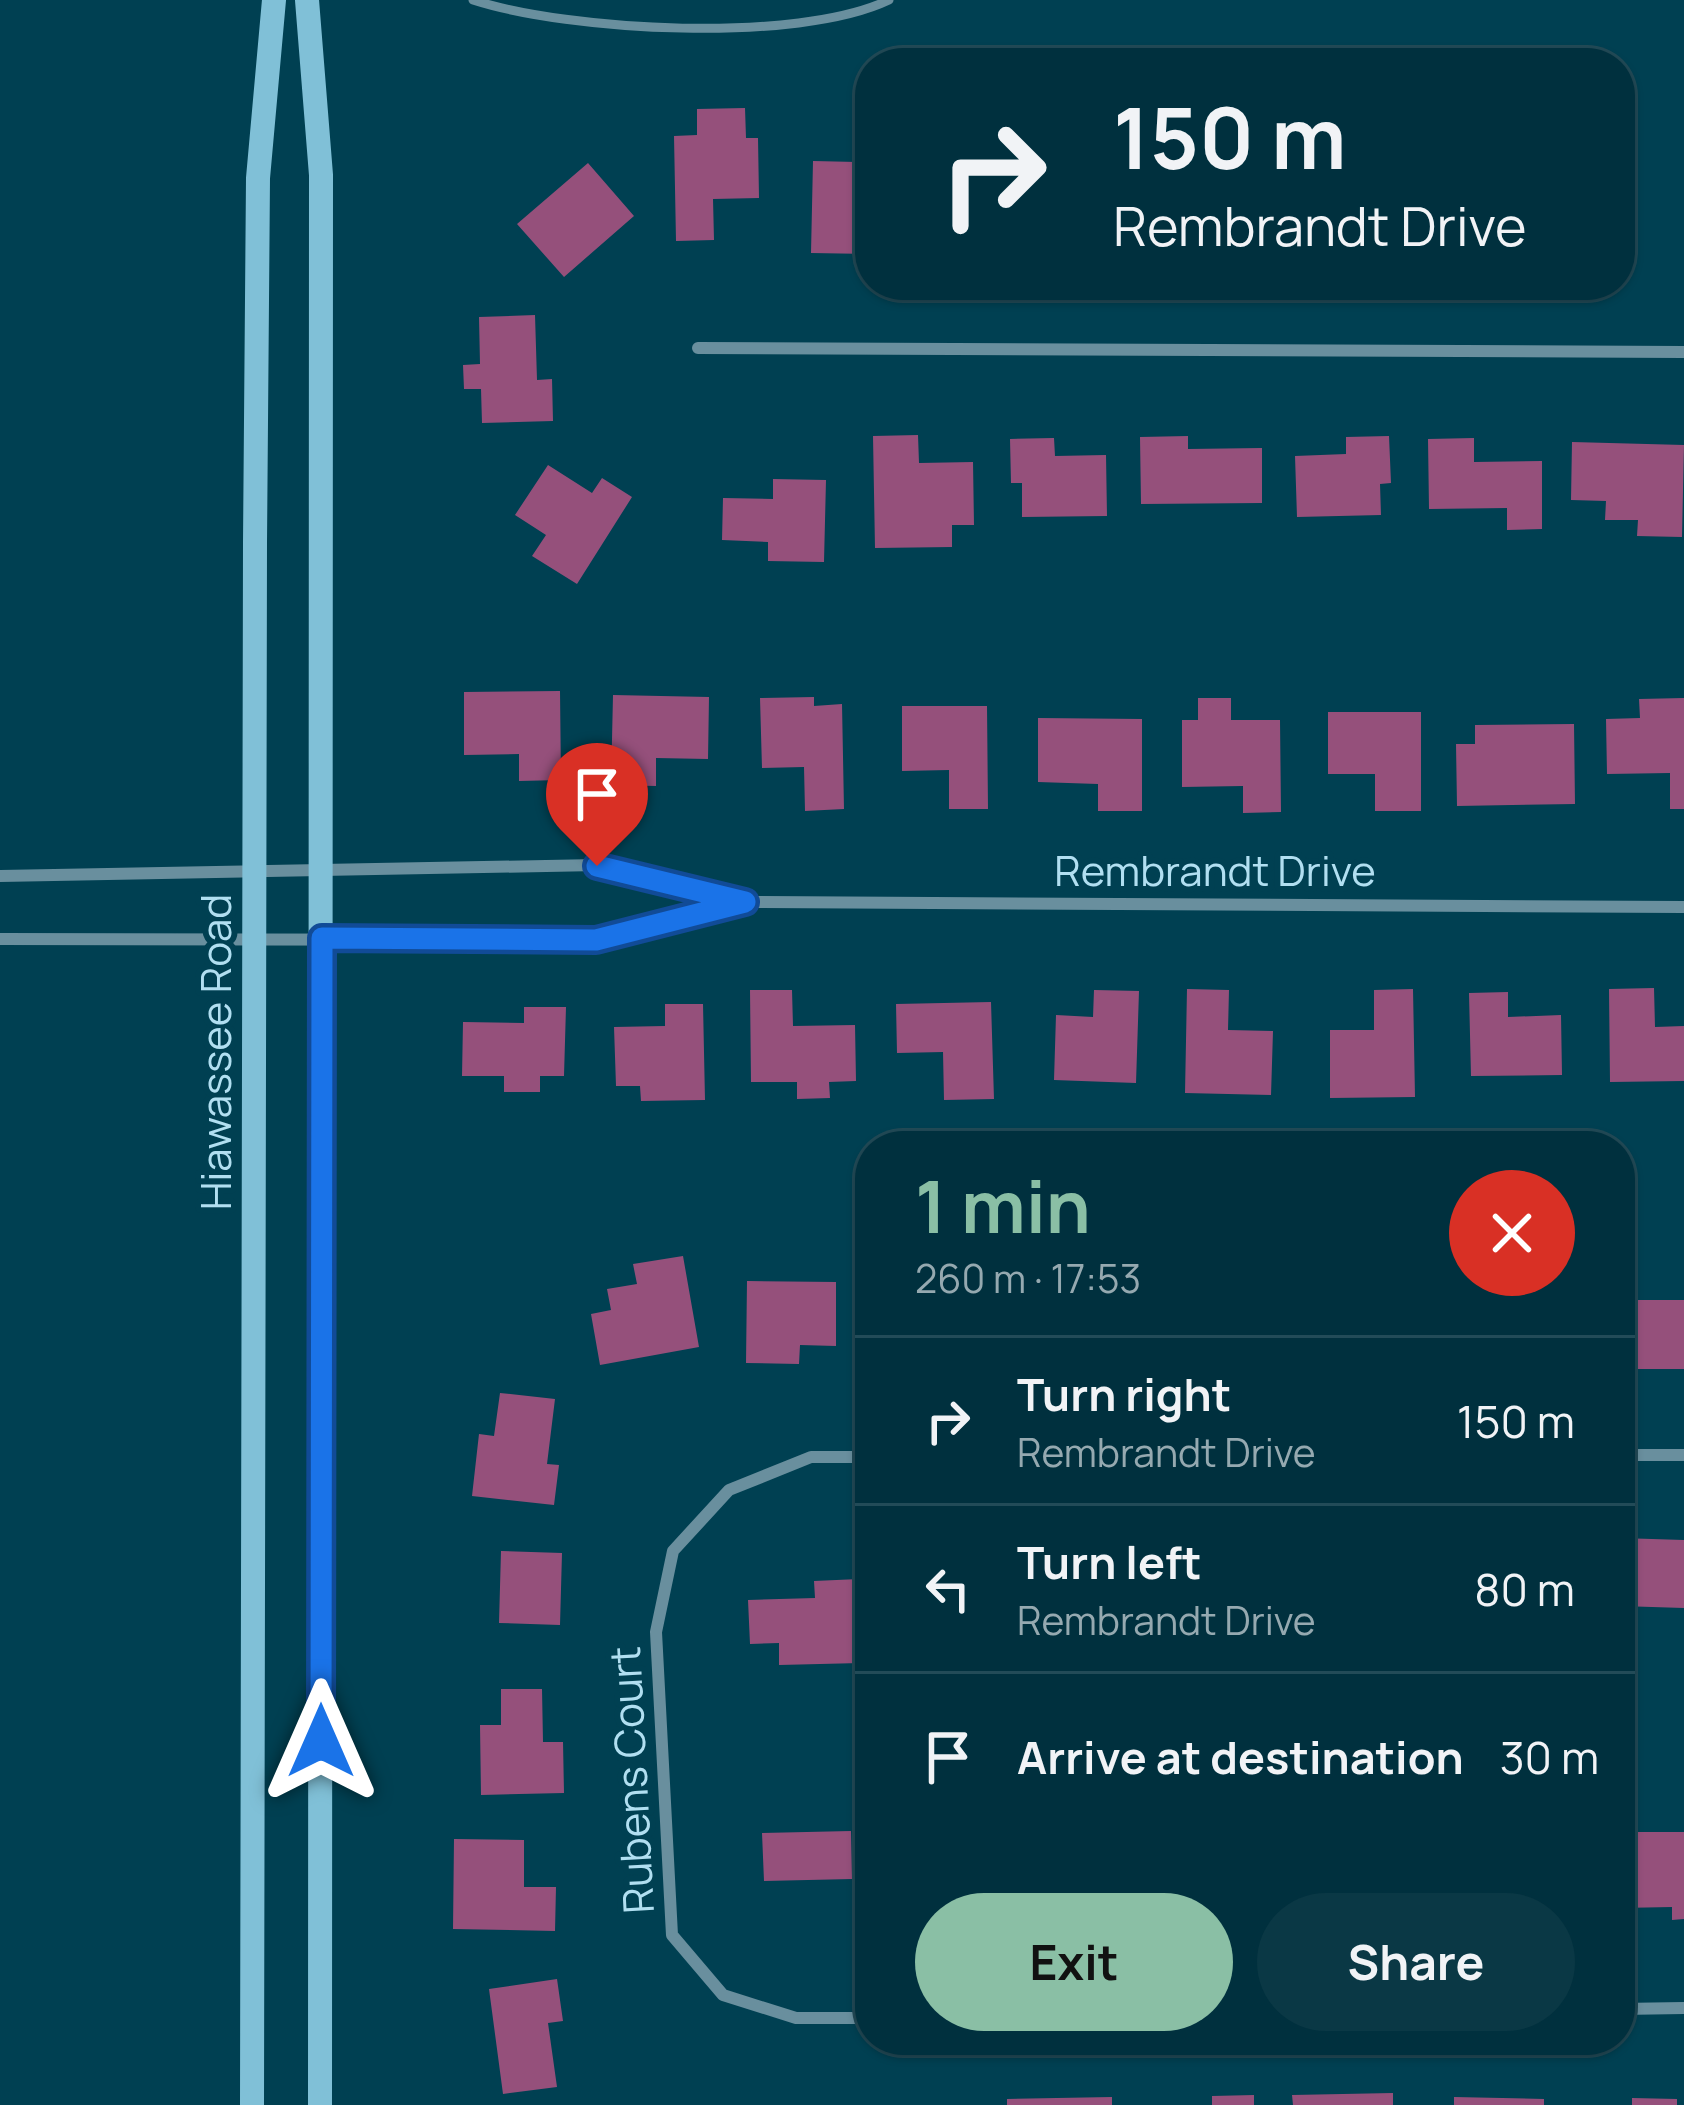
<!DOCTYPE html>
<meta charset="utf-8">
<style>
body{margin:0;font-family:Manrope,sans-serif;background:#0a3845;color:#f1f3f6;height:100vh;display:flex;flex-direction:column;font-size:45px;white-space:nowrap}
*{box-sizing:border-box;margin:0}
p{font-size:39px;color:#95a9b0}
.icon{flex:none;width:66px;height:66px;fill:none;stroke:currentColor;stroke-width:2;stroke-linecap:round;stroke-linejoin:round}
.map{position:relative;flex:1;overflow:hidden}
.sheet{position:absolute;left:855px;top:1131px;width:780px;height:924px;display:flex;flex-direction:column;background:#00303e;border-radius:48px;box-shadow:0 3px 9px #0004,0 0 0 3px #224b58}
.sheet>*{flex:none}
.top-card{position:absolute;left:855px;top:48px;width:780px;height:252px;border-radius:48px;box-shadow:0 3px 9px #0004,0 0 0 3px #224b58;background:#00303e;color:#f1f3f6;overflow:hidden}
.pin{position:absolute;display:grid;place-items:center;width:102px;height:102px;color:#fff;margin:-123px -51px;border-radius:50% 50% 50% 0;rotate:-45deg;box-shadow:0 0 12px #0007}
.pin .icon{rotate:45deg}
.me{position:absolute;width:132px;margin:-66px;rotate:0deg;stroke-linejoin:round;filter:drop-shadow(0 0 9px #0008)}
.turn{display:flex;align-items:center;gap:42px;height:252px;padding:0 60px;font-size:54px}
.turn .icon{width:156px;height:156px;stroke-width:2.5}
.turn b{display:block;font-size:84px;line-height:102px}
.round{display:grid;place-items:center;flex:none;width:126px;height:126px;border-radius:63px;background:#0a3845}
.summary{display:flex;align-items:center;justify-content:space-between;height:204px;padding:0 60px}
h1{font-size:72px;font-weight:700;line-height:90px;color:#8abfa5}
.button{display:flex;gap:24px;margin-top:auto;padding:24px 60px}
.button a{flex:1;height:138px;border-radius:72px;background:#8abfa5;color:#111;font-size:48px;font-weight:700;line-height:138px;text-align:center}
.button a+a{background:#0a3845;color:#f1f3f6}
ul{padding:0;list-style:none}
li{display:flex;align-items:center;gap:36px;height:168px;padding:0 60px;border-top:3px solid #224b58}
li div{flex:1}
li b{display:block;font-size:45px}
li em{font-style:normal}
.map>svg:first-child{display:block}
</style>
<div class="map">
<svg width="1684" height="2105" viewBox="0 0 1684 2105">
<rect width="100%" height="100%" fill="#004052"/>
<path fill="#95507b" d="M745,108L746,138H758L759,198L713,199L714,240L676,241L674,136L697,135V109Z
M813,161L857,162V179H870V254L811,253Z
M588,163L634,216L564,277L517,224Z
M1620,166H1631L1632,231H1620Z
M535,315L537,380L552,379L553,421L482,423L481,389H464L463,365L480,364L479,317Z
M918,435L919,463L973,462L974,525H952V547L875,548L873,436Z
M1188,436V449L1262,448V503L1141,504L1140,437Z
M1389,436L1391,483L1380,484L1381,515L1297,517L1295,456L1346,454V437Z
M1054,438L1055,456L1106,455L1107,516L1022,517V483H1011L1010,439Z
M1474,438V462L1542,461V529L1507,530V508L1429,509L1428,439Z
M1572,442L1684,445L1682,537L1637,536L1638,520H1605L1606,501L1571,500Z
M548,465L592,493L602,478L632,497L577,584L532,556L546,535L515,515Z
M773,479L826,480L824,562L768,561V542L722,540L723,498L773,499Z
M560,691L561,780L519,781V754L464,755V692Z
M613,695L709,697L708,759L656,758V786L611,785Z
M814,697V706L842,704L844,809L805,811L804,767L762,768L760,698Z
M1198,698H1231V720H1280L1281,812L1243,813V786L1182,787V720H1198Z
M1684,698V809H1670V773L1607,774L1606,719L1640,718L1639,699Z
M902,706H987L988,809H949V770L902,771Z
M1328,712H1421V811H1375V774H1328Z
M1038,718L1142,719V811H1098V784L1038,782Z
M1574,724L1575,804L1457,806L1456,744H1475V725Z
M1654,988L1655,1027L1684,1026V1081L1610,1082L1609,989Z
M1187,989L1229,990L1228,1030L1273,1031L1271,1095L1185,1093Z
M1413,989L1415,1097L1330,1098V1030H1374V990Z
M750,990H792L793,1026L855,1025L856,1081L829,1082L830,1098L797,1099V1082H751Z
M1094,990L1139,991L1136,1083L1054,1080L1056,1015L1093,1017Z
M1508,992V1017L1561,1015L1562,1075L1471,1076L1469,993Z
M991,1002L994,1099L944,1100L943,1052L897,1053L896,1004Z
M665,1004H703L705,1100L641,1101L640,1086H616L614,1027L665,1026Z
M524,1007H566L564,1076H540V1092H504V1076H462L463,1022L524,1023Z
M683,1256L699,1347L600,1365L591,1314L611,1310L607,1289L637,1284L633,1264Z
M747,1281L836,1282V1346L800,1345L799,1364L746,1363Z
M1620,1300H1684V1369H1620Z
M500,1393L555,1399L547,1464L559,1465L554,1505L472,1496L479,1434L494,1436Z
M1620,1538L1684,1540V1608L1620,1606Z
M501,1551L562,1553L560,1625L499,1623Z
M859,1579L861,1663L779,1665V1643L750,1644L748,1600L815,1598L814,1581Z
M501,1689H542L543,1742H563L564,1793L481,1795L480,1725H501Z
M851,1831L852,1879L764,1881L762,1833Z
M1633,1832H1684V1919L1672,1920V1907L1620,1908V1853H1634Z
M454,1839L524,1840V1887H556L555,1931L453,1929Z
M557,1979L563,2021L548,2023L557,2087L503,2094L489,1989Z
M1393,2093V2105H1293L1292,2095Z
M1254,2095V2105H1212V2096Z
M1112,2097V2105H1007V2099Z
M1454,2097L1544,2099V2105H1454Z
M1632,2098L1677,2099V2105H1632Z"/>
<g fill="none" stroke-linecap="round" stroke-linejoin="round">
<path stroke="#698f9e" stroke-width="9" d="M473,0C569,31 797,44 889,0"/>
<path stroke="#698f9e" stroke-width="12" d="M698,348L1684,352
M0,876L597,865L745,902L1684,907
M0,939L596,940L744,902
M1620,1455H1684
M870,1457H811L729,1490L673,1551L656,1632L672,1935L723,1995L796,2018H870
M1620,2009L1684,2008"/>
<path stroke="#80c0d7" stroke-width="24" d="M307,0L321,175L320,2105
M252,2105L255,543L258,178L274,0"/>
</g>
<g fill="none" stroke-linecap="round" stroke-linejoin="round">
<defs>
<path id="route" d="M321,1741L322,938L596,940L745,902L597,866"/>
</defs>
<use href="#route" stroke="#114b97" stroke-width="30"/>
<use href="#route" stroke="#1a73e8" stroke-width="21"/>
</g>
<g text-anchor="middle" stroke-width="12" stroke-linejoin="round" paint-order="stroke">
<g font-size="42" fill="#b1dff1" stroke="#004052">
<text x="1215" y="886">Rembrandt Drive</text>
<text transform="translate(216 1052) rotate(-90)" y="15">Hiawassee Road</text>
<text transform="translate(632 1780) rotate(-93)" y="15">Rubens Court</text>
</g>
</g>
</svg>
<div class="pin" style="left:597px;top:866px;background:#d93025"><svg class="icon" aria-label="arrive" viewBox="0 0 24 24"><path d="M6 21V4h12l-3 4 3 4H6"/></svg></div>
<svg class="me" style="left:321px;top:1741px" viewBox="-20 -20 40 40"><path d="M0-17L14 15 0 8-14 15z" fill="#1a73e8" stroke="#fff" stroke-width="4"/></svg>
<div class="top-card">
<div class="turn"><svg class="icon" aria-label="right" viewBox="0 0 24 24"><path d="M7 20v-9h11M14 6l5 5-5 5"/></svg><div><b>150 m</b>Rembrandt Drive</div></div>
</div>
<section class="sheet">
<div class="summary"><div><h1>1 min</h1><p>260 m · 17:53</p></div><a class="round" style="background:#d93025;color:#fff"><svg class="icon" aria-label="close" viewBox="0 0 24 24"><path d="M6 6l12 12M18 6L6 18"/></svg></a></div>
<ul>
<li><svg class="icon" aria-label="right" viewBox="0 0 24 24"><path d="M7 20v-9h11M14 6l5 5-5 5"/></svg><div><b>Turn right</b><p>Rembrandt Drive</p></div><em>150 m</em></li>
<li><svg class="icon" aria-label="left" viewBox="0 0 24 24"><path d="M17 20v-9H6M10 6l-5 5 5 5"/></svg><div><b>Turn left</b><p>Rembrandt Drive</p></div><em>80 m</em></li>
<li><svg class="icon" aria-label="arrive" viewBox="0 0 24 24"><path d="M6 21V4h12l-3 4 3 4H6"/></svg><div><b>Arrive at destination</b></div><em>30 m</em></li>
</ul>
<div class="button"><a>Exit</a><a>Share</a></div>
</section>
</div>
